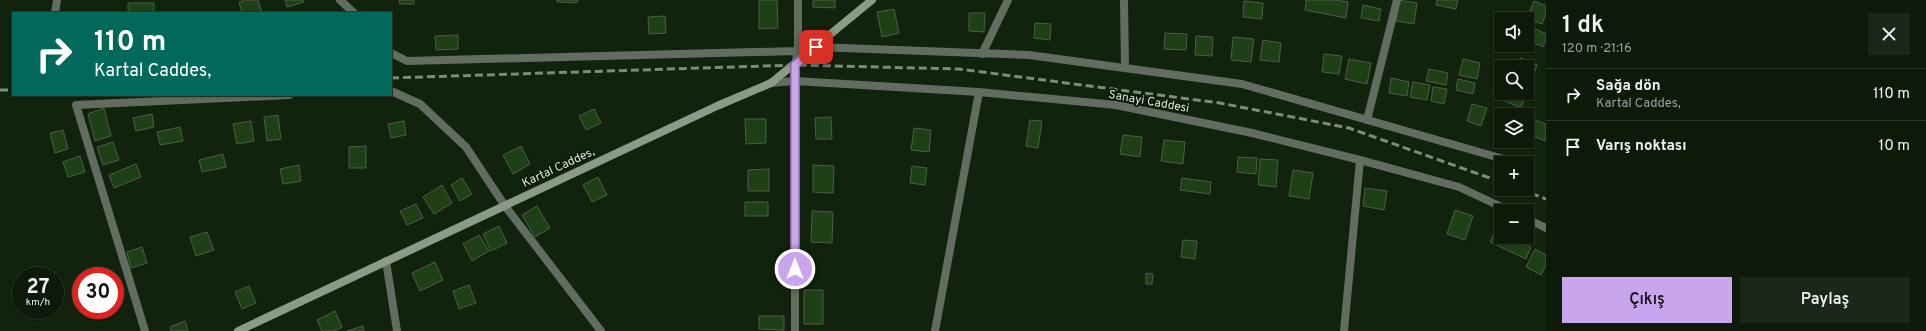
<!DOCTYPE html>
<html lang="tr">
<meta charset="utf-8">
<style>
body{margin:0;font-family:Overpass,sans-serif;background:#1b2718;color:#f1f3f6;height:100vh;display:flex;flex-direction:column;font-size:15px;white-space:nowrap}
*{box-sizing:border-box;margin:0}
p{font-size:13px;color:#9aa19c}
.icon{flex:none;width:22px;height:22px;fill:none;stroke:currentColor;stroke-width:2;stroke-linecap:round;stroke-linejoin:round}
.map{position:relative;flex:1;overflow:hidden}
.details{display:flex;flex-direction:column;background:#0d1a0a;width:380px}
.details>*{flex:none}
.hud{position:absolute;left:12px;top:12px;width:380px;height:84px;border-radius:0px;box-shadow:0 1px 3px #0004,0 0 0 1px #2d382b;background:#00695c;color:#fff;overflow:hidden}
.tools{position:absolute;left:1494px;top:12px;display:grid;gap:8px}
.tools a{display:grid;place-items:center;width:40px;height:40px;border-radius:0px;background:#0d1a0a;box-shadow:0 1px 3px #0004,0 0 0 1px #2d382b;font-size:20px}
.speed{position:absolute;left:12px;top:267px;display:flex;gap:8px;font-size:20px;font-weight:700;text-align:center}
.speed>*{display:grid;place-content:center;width:52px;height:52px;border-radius:50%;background:#0d1a0a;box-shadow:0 1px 3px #0004,0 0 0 1px #2d382b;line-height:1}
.speed small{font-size:10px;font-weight:400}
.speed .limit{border:6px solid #d22;background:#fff;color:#111}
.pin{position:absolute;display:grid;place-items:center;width:34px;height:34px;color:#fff;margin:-17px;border-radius:8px;box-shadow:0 2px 6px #0006}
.me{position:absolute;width:44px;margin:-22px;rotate:0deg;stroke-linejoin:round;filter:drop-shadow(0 0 3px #0008)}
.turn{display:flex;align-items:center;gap:14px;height:84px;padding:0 16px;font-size:18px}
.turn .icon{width:52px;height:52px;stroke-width:2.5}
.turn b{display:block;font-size:28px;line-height:34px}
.round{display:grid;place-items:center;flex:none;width:42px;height:42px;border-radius:0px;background:#1b2718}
.head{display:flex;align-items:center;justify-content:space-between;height:68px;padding:0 16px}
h1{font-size:24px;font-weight:600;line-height:30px}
.button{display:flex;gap:8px;margin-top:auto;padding:8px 16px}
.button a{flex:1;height:46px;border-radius:0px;background:#c9a5ee;color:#111;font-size:16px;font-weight:600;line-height:46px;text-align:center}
.button a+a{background:#1b2718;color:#f1f3f6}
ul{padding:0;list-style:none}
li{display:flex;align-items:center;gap:12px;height:52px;padding:0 16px;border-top:1px solid #2d382b}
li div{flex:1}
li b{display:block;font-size:15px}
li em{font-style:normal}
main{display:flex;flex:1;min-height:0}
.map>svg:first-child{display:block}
</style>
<main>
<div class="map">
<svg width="1546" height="331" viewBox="0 0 1546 331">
<rect width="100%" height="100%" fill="#11220d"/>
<path fill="#1f3f17" stroke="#4b5e47" d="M245,0H258L262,13H242L239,2Z
M285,0H303L304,2L287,7Z
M399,0H414V4H400Z
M557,0H578L577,3L557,2Z
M759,0H777L778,28L759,29Z
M813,0H835V8L813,7Z
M1306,0H1336L1348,2L1346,18L1305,10Z
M1399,0L1417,3L1414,24L1396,21Z
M1437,0H1458L1456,9L1436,5Z
M1244,1L1263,3L1262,19L1243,17Z
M1534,1L1546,6V13L1542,24L1527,18Z
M128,3H154V13H128Z
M1363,5L1381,9L1379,21L1361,18Z
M894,9L899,33L882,37L877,12Z
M969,13H985L984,32L969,31Z
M665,16L666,33L649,34L648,17Z
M1035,23L1051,24L1050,40L1034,38Z
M1529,26L1546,34V40L1543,47L1527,40V32Z
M1165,33L1187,34L1186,50L1164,49Z
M458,35V49L436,50L435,36Z
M1196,36L1213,37L1212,56L1195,55Z
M1233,37L1254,39L1251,62L1231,60Z
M1263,40L1281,43L1279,62L1260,60Z
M1324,54L1342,56L1339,74L1322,72Z
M1520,58L1537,65L1533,76L1527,74V67H1516Z
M1349,59L1371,63L1367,84L1345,79Z
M1463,59L1480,63L1477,79L1459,75Z
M1429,69L1448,73L1446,85L1426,81Z
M1391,78L1409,82L1407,96L1389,93Z
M1458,79L1475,83L1473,94L1456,90Z
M1413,82L1430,85L1427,100L1410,97Z
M1497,86L1501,88V93H1513L1525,98L1521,108L1493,96Z
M1433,87L1447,89L1444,104L1431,101Z
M1472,104L1487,108L1481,126L1467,121Z
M104,108L111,136L95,141L88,114Z
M594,109L601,123L586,130L579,116Z
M152,114L154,127L136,131L133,118Z
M278,115L281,139L267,141L264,117Z
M831,117L832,139H816L815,118Z
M745,119H766V143L746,144Z
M1030,120L1042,121L1038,148L1026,146Z
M1535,120L1546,124V141L1530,135Z
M251,121L254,141L237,144L233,124Z
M404,121L406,135L391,138L388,124Z
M180,127L183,141L160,145L157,132Z
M914,128L931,130L929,152L911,150Z
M63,130L68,149L55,153L50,133Z
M1123,135L1142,137L1140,157L1120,154Z
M1164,140L1185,142L1183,164L1161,161Z
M113,142L119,160L103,165L97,147Z
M366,146V168H349V147Z
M521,146L530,164L513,174L503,155Z
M223,154L226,167L202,172L199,160Z
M80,156L85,172L68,177L63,162Z
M1238,157L1257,158L1256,174L1237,172Z
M1260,159L1278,160L1276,187L1258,185Z
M136,164L141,177L114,188L109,175Z
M299,165L301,181L283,184L280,169Z
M813,165L834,166L833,193L813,192Z
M912,166L927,168L925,185L910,183Z
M769,169V191H748V170Z
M1293,170L1313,173L1309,199L1289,196Z
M598,177L607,195L592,202L583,185Z
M462,178L472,194L460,201L451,185Z
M1182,178L1211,182L1210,194L1180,190Z
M442,185L452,203L434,214L423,197Z
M1365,188L1387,191L1384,210L1363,206Z
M745,202H768V216H745Z
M416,204L423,218L407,225L400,211Z
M537,206L550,228L535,237L522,215Z
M1455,210L1473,216L1465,240L1447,234Z
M812,211L833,212L832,243L811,242Z
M499,226L507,243L491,251L483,234Z
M1495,231L1501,234V237H1508L1531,247L1526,259L1490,242Z
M207,232L214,250L196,256L190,237Z
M479,235L489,251L472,261L463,244Z
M1183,240L1197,241L1195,259L1181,257Z
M142,247L147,263L131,268L127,252Z
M1535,249L1546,255V265L1541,275L1526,267Z
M435,262L443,280L420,291L412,273Z
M1146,273L1153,274L1152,284H1146Z
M469,285L476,303L459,309L453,291Z
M249,286L256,303L242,309L235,292Z
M804,290H823V324H804Z
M335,311L342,327L334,331H322L317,320Z
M759,316H784V330L759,329Z
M185,321L188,331H171L170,327Z
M363,326L364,331H347Z"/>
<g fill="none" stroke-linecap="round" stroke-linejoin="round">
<path stroke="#636c61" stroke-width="8" d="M340,0L354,13
M1124,0L1125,68
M55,13L57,0
M816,47L1029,55L1242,84L1507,160
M391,53L407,61L798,51
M982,54L1008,0
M771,83L795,81L979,92L1116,105L1252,133L1360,160L1459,187L1510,211
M391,91L420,104L466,147L505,206L601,331
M1367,120L1397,0
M1527,219L1546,228
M386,261L397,331
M145,331L76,105L289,95
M795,331V65L798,51V0
M935,331L979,92
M1344,331L1360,160"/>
<path stroke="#8c9a89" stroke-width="8" d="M238,331L717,106L771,83L872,0"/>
<path stroke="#7e8b7a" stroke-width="3" stroke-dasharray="8 4" stroke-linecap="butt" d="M391,78L795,65L959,69L1220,103L1349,128L1501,182
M0,90H13
M1520,189L1546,199"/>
</g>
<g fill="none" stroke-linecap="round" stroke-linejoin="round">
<defs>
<path id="route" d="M795,269V65L816,47"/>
</defs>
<use href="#route" stroke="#836b9b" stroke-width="10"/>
<use href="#route" stroke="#c9a5ee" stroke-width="7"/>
</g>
<g text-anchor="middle" stroke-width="3.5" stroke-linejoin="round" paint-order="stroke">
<g font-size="12" fill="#dee9db" stroke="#081805">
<text transform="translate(1149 101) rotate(10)" y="4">Sanayi Caddesi</text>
<text transform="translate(558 167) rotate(-25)" y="4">Kartal Caddes,</text>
</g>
</g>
</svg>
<div class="tools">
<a><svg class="icon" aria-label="sound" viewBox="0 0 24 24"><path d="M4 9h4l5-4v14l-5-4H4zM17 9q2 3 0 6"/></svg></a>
<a><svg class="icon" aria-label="search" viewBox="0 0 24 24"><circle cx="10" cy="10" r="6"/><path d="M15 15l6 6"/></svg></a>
<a><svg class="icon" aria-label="layers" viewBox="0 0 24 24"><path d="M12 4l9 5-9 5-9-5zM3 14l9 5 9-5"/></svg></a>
<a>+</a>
<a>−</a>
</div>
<div class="speed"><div>27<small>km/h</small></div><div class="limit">30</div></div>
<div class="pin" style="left:816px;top:47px;background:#d93025"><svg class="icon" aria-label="arrive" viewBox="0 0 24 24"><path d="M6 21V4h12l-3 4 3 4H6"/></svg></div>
<svg class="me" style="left:795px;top:269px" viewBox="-20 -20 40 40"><circle r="17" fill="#c9a5ee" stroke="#fff" stroke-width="3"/><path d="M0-11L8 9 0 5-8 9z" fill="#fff"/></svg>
<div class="hud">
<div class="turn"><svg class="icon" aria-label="right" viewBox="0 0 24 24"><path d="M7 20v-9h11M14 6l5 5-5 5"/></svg><div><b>110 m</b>Kartal Caddes,</div></div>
</div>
</div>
<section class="details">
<div class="head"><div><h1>1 dk</h1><p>120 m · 21:16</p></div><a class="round"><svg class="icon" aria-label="close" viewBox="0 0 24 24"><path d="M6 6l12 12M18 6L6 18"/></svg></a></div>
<ul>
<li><svg class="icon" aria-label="right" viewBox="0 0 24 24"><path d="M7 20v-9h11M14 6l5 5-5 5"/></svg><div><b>Sağa dön</b><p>Kartal Caddes,</p></div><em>110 m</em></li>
<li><svg class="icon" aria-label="arrive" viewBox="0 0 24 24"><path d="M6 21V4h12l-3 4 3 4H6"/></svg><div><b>Varış noktası</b></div><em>10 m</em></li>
</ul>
<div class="button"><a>Çıkış</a><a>Paylaş</a></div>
</section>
</main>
